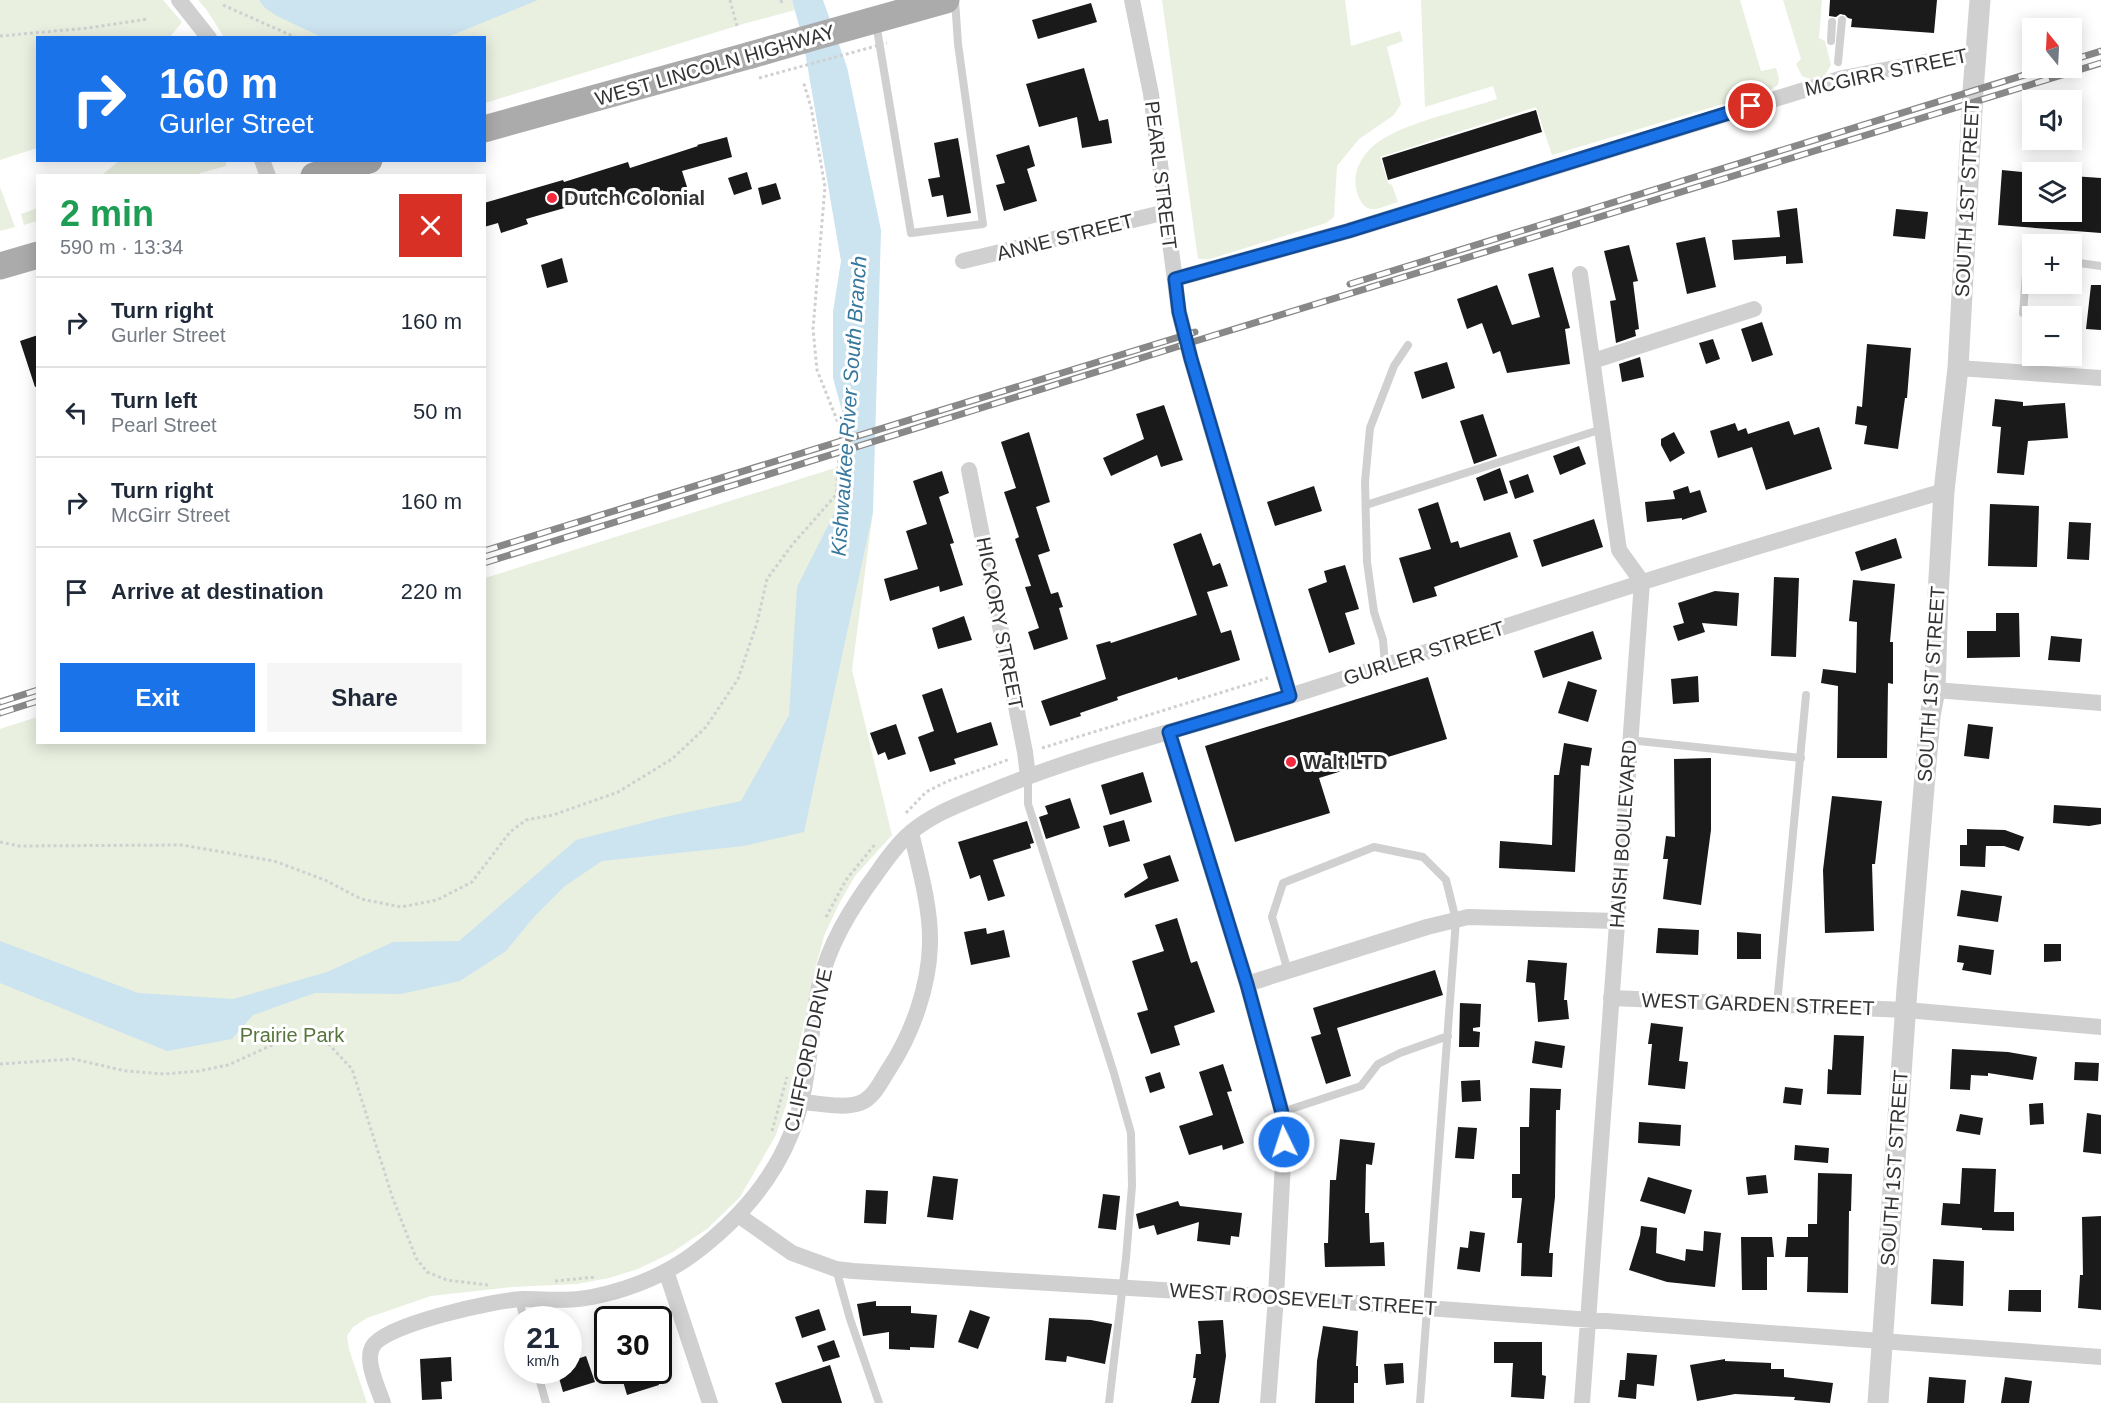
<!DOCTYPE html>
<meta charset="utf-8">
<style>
body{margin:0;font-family:Helvetica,sans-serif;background:#f6f6f7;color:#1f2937;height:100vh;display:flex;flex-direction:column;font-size:22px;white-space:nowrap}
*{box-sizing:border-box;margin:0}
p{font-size:20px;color:#747a83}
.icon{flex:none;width:33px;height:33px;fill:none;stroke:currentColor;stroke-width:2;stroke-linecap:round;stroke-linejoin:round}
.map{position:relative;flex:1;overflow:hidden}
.drawer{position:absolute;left:36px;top:174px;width:450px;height:570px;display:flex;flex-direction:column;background:#fff;border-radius:0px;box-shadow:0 3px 15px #0003}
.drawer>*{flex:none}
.guide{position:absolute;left:36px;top:36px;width:450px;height:126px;border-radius:0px;box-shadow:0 3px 15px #0003;background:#1a73e8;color:#fff;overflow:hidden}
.needle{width:39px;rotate:342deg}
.fabs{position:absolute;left:2022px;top:18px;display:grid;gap:12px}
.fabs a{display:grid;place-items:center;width:60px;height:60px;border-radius:0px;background:#fff;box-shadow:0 3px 15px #0003;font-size:30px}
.speed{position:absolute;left:504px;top:1306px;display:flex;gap:12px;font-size:30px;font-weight:700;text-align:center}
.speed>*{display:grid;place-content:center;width:78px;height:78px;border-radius:50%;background:#fff;box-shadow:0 3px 15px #0003;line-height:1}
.speed small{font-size:15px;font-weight:400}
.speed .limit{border:3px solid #111;border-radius:9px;background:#fff;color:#111}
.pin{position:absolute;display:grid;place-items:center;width:51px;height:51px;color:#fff;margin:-26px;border:3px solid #fff;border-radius:50%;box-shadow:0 2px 6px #0007}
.me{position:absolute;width:66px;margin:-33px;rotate:356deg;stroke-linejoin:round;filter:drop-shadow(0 0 4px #0008)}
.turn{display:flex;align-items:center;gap:21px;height:126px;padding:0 24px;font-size:27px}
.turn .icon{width:78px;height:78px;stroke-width:2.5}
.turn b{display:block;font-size:42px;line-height:51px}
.round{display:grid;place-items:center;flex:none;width:63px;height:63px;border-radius:0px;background:#f6f6f7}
.head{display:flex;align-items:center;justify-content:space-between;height:102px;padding:0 24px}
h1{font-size:36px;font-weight:800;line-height:45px;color:#1e9e55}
.primary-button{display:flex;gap:12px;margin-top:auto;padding:12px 24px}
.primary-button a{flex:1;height:69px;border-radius:0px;background:#1a73e8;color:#fff;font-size:24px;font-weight:800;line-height:69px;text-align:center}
.primary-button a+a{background:#f6f6f7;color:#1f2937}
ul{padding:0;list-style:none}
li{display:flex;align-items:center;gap:18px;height:90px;padding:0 24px;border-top:2px solid #e0e1e3}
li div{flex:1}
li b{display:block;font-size:22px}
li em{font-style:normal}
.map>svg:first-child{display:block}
</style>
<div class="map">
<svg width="2101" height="1403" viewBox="0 0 2101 1403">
<rect width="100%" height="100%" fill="#fff"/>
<path fill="#e9f0e0" d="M0,0H163L182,22L170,37L38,38L37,148L0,160Z
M198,0H792L795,10L743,24L485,103L484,38L224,37L206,9Z
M1162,0H1345L1351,46L1400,31L1403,41L1387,47L1401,104L1394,115L1359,139L1337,166L1334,217L1326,223L1210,259H1198Z
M1421,0H1740L1761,71L1776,68L1779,78L1778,85L1770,90L1552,155L1536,107L1380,157L1388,183L1392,185L1398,202C1390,204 1379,210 1371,209C1358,207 1354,185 1356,174C1358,164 1365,153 1372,147C1398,123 1463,111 1497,99L1493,86L1425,107Z
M1783,0H1822L1819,38L1825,41L1831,65L1825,75L1810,79L1802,76L1796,64L1801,59Z
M119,161H226V166L200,173V175H102Z
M0,187L15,227L0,231Z
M37,208V221L24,225L21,214Z
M873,456V512L852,670L892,835L855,876L839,904L824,936L814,973L790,1094L776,1135L740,1197L707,1229L671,1253L638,1269L609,1278L577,1284L512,1287L431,1296L367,1318L353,1327L347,1336L349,1349L367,1403H0V729L37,717L38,742H484L485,578Z"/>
<path fill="#cce3f0" d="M259,0H538L445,38L321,37L277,16L265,8Z
M792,0H823L847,67L881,230L873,512L804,832L744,846L602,861L565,886L534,917L506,951L460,981L401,994L315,993L253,1015L232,1039L167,1051L0,983V941L138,993L233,999L327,972L393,942L459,941L576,840L669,816L741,801L789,715L797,587L844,494L847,429L833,378V312L841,261L803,40Z"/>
<path fill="#1a1a1a" d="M1830,0H1937L1934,33L1851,27L1852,19L1848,18L1845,15L1840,14L1836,17L1829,16Z
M1091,3L1097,22L1038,39L1032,20Z
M1084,68L1099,121L1108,119L1112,143L1082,148L1077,117L1039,127L1026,84Z
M1536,110L1542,132L1388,180L1382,158Z
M727,137L732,157L682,171L688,190L665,198L663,190L610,207L608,201L598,204L596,199L526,219L528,224L501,233L498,223L484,227V203L563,180L564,182L628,162L630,168L698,146L697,145Z
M958,138L971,213L947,217L943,195L932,197L928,179L940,177L934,143Z
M1029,145L1035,166L1027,169L1037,201L1004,211L996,185L1005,183L996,155Z
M2002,170L2032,173V212H2072V176L2101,178V233L1998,225Z
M747,172L752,189L734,195L728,178Z
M776,183L781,199L762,205L758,188Z
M1797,208L1803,263L1786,264V256L1734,260L1732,240L1780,237L1777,211Z
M1896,209L1928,212L1925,239L1893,236Z
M1705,237L1716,287L1687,294L1676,243Z
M1629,245L1638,281L1633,282L1639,329L1635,330L1636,336L1616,343L1610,301L1616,300L1604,251Z
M562,258L568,282L547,288L541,265Z
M1553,267L1570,328L1565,329L1570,364L1507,373L1500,351L1493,354L1482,323L1467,329L1457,299L1497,285L1512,325L1540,317L1528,274Z
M2091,285H2101V330L2086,329Z
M1762,322L1773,355L1752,362L1741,329Z
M38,335V386L35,387L20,341Z
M1713,339L1720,359L1706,364L1699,343Z
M1867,344L1911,348L1907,398H1905L1898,449L1864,444L1867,426L1855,424L1857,406L1862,407Z
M1640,357L1644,377L1622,382L1619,364Z
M1447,362L1455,388L1422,399L1414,372Z
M1995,399L2023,402V406L2065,403L2068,438L2028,441L2024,475L1997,473L2001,427L1992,426Z
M1164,405L1183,460L1161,467L1157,455L1111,476L1103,458L1144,439L1136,414Z
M1483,414L1497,456L1474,464L1460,421Z
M1789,421L1794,435L1819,427L1832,469L1766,490L1752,447L1718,458L1710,431L1735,423L1738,431L1746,428L1748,434Z
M1029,432L1050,502L1036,507L1050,551L1038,555L1051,594L1058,592L1063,607L1059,608L1068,639L1034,650L1028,632L1039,628L1025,587L1031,586L1015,539L1019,537L1004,492L1016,488L1001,442Z
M1674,432L1685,453L1670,462L1661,445V439Z
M1579,446L1586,464L1560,475L1553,456Z
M1500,468L1508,493L1484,501L1476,478Z
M942,471L949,493L939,497L954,543L950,544L963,585L940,592L939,586L890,601L884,579L918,569L906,531L927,524L913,481Z
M1528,474L1534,492L1515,499L1509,481Z
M1314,486L1322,511L1275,526L1267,502Z
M1688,486L1690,493L1700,490L1707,512L1682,520V518L1647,522L1645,502L1675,499L1673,491Z
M1438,502L1451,543L1458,541L1460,548L1510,532L1518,557L1434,587L1437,596L1413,603L1399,558L1431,549L1418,509Z
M1990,504L2039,506L2037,567L1988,566Z
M1594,519L1603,547L1542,567L1533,540Z
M2069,522L2091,523L2089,560L2067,559Z
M1201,533L1213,566L1220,563L1228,586L1207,592L1221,633L1231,630L1240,660L1178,680L1177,677L1117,697L1118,700L1080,713L1081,716L1050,726L1041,701L1106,679L1096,645L1110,641L1111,643L1197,615L1173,544Z
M1896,538L1902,558L1861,571L1855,552Z
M1345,565L1359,609L1345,613L1355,644L1329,653L1308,589L1327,582L1324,571Z
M1774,577L1799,578L1796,657L1771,656Z
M1853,580L1895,584L1890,642H1893V684L1888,683L1887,758H1837L1838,686L1821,683L1823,669L1856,673L1857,622L1849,621Z
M1715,591L1739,593L1737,626L1702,623L1705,632L1678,641L1673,626L1684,623L1678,603Z
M1996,613H2019L2020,657L1967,658V631H1996Z
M964,616L972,640L938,649L932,628Z
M1593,631L1602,659L1543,678L1534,651Z
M2051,636L2082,639L2080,662L2048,660Z
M1698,676L1699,702L1673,704L1671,679Z
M1428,677L1447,739L1319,778L1330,813L1235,842L1205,746Z
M1568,681L1597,690L1588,722L1558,713Z
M942,688L957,733L991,722L998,745L954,759L956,764L930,772L918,737L934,731L922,695Z
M896,724L906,754L888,760L885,752L878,755L870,733Z
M1968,724L1993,727L1989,759L1964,756Z
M1564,743L1592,748L1589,766L1581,765L1575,872L1499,868L1500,841L1552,845L1554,775H1559Z
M1711,758V830L1701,905L1663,899L1668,859H1663L1666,836L1675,837L1674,759Z
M1143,772L1152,802L1110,815L1101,785Z
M1832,796L1882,801L1875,864H1872L1874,931L1825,933L1823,870Z
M1070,798L1080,828L1046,839L1039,817L1048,814L1045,806Z
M2054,805L2101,808V824L2089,826L2053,823Z
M1124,820L1130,841L1109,847L1103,826Z
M1027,821L1034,843L1030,844L1031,848L993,860L1005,896L988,901L980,875L970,879L958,842Z
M1967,829L2005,830L2024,837L2019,851L2004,846H1986L1985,867L1960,866V845H1967Z
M1170,855L1179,881L1125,898L1124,894L1148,878L1143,864Z
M1961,890L2002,896L1998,922L1957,916Z
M1177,918L1191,963L1197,961L1215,1012L1174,1026L1180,1045L1151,1054L1137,1013L1148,1010L1132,961L1164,951L1155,925Z
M986,928L987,934L1004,930L1010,957L971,965L964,932Z
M1658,928L1699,930L1698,955L1656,953Z
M1737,932L1761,934V959H1737Z
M2044,944H2061V961L2044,962Z
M1959,945L1994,950L1991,975L1962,970L1964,963L1957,962Z
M1528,960L1567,963L1564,1000H1567L1569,1019L1538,1022L1535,983L1526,982Z
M1435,970L1443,995L1337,1028L1351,1076L1326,1084L1311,1037L1321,1034L1313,1008Z
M1460,1003L1481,1004L1480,1027L1473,1028V1031L1480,1032L1479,1047H1459Z
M1651,1023L1683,1027L1679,1061L1688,1062L1685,1089L1648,1085L1652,1044H1648Z
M1834,1035L1864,1036L1861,1095L1827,1094L1828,1069L1832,1070Z
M1535,1041L1565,1046L1562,1068L1532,1063Z
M1952,1049L2008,1052L2037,1057L2033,1080L1988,1073V1076L1971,1075L1970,1090L1950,1089Z
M2075,1062L2099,1063L2098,1081L2074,1080Z
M1223,1064L1232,1091L1227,1092L1244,1143L1223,1150L1222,1145L1189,1155L1179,1126L1213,1115L1199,1072Z
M1160,1072L1165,1088L1150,1093L1145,1077Z
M1480,1080L1481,1101L1462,1102L1461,1081Z
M1785,1087L1803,1089L1801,1105L1783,1103Z
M1530,1088L1561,1089L1560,1110H1556L1555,1197L1549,1253H1553L1552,1277L1521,1276L1522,1243H1517L1522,1198H1512V1174H1520V1127H1529Z
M2043,1103L2044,1124L2030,1125L2029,1104Z
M2087,1113L2101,1115V1154L2083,1152Z
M1960,1114L1983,1118L1980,1135L1956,1131Z
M1639,1122L1681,1125L1680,1146L1638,1143Z
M1458,1127L1477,1128L1474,1159L1455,1158Z
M1340,1139L1375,1143L1372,1165L1366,1164L1365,1213H1369L1370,1243L1384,1242L1385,1266L1325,1267L1324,1243H1328L1330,1180H1336Z
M1795,1145L1829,1148L1828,1163L1794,1160Z
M1962,1168L1996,1169L1994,1212H2014V1231L1982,1230V1228L1941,1225L1943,1203L1960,1204Z
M1818,1173L1852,1174L1851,1211H1849L1848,1293L1807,1292L1808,1257H1785L1787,1237H1808V1224H1817Z
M1766,1175L1768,1193L1748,1195L1746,1177Z
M933,1176L958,1179L953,1220L927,1217Z
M1648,1177L1692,1190L1685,1214L1640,1201Z
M866,1190L888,1191L886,1224L864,1223Z
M1103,1194L1120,1196L1116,1230L1098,1228Z
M1178,1201L1180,1206L1242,1213L1239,1237L1231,1236L1230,1245L1197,1241L1199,1222L1157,1235L1154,1225L1139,1229L1136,1214Z
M2101,1216V1310L2078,1308L2080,1275H2083L2082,1217Z
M1641,1226L1657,1228L1656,1253L1685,1261L1686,1249L1703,1251L1704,1231L1721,1233L1715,1287L1667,1282L1629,1270L1640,1235Z
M1470,1231L1485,1233L1480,1272L1457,1269L1460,1247L1468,1248Z
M1741,1237H1772L1774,1257H1767V1290H1742Z
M1933,1259L1964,1261L1963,1306L1931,1304Z
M2009,1290H2041V1312L2008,1311Z
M876,1301V1306H911V1313L937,1315L934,1348L910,1347V1350L889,1349V1332L863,1336L857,1304Z
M819,1309L826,1330L802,1338L795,1317Z
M970,1310L990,1317L978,1349L958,1342Z
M1049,1318L1091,1320L1112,1324L1105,1364L1067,1356L1066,1362L1045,1360Z
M1223,1320L1226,1356L1219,1403H1191L1196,1378H1193L1196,1354H1201L1198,1321Z
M1323,1326L1358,1331L1356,1366H1358V1383H1354V1403H1315L1317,1361Z
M834,1340L840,1357L823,1362L817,1346Z
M1494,1342H1542V1375L1546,1376L1544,1399L1511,1397L1513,1363H1494Z
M1627,1353L1657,1355L1654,1386L1637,1384L1636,1399L1618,1397L1620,1380H1625Z
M586,1356L595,1382L563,1392L557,1371H568V1362Z
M451,1357L452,1381L441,1382L442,1399L422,1400L420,1359Z
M1725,1359V1361L1771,1363V1369H1784V1377L1833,1383L1830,1403L1794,1400L1795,1397L1735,1394L1697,1401L1690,1365Z
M1403,1363L1404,1383L1386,1385L1384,1364Z
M830,1365L842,1403H782L775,1383Z
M620,1371H655L659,1385L627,1395Z
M1929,1377L1966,1380L1964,1403H1927Z
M2005,1377L2032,1381L2029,1403H2001Z"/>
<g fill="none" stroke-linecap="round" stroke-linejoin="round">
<path stroke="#d0d0d0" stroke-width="3" stroke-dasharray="3 3" stroke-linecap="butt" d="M730,0L737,26
M781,0L782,4
M223,5L297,38
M0,36L88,28L148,19
M1042,748L1268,678
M906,813L926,792L948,781L1010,759
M0,842L19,846L182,845L274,861L325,880L361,899L401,907L437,900L472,882L510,832L526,820L553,815L618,792L672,759L706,727L738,679L757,623L767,579L792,545L836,495L841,430L817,370L813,329L825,187L811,107L803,81
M826,917L846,880L876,843
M0,1064L73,1059L126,1071L165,1074L199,1071L228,1065L292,1036L310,1031L321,1036L352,1069L392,1196L416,1258L427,1272L447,1280L488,1285
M772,1131L787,1077
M555,1281L596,1277"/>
<path stroke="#d0d0d0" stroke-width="8" d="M876,23L911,233L983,224L958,44L955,0
M1831,41L1832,22
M1838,62L1842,20
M2072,262L2101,266
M2023,313L2027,260L2032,259
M1366,505L1602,429
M1385,665L1383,640L1374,612L1367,562L1365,482L1370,428L1394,366L1408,345
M1629,740L1801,758
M1028,776V804L1113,1070L1131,1133L1132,1186L1126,1258L1109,1403
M1288,971L1272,917L1283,883L1374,847L1423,857L1446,880L1456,920L1420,1403
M1777,1004L1806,695
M1282,1112L1361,1086L1378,1064L1400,1053L1448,1036
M836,1269L850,1319L879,1403
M519,1299L524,1320
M537,1371L546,1403"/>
<path stroke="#d0d0d0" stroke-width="16" d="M179,0L209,38
M1132,0L1151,94L1179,312L1191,359L1290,696
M262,160L268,176
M963,261L1166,212
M1580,274L1619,550L1642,582L1582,1403
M1175,279L1348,231L1843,78L1977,52
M1593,361L1754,309
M1958,368L2101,378
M969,470L1025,752L1028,776
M1935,690L2101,703
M1169,732L1247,984L1285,1123L1276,1297L1268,1403
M1247,984L1427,927L1468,917L1617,921
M1611,998L1906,1010L2101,1027
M801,1102C819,1103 843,1109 860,1103C874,1098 881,1081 889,1069C912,1034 929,987 930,944C931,907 919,868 911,832
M738,1215L792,1253L836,1269L853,1271L1276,1297L2101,1357
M666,1271L710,1403
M383,1403C378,1388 364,1360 373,1346C386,1324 496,1300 523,1299C546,1299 568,1302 592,1297C627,1290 663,1276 692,1255C735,1223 771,1184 791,1134C810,1088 809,1035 819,987C828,945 851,908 877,873C886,860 896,846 908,835C930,815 960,804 987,793C1084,752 1189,728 1290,696C1407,659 1523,620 1640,583C1741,551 1843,521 1944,491"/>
<path stroke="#d0d0d0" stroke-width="21" d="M1878,1403L1907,989L1930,716L1935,690L1938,595L1944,491L1958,368L1973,91L1980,0"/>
<path stroke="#ababab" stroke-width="27" d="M803,40L946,0
M484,129L751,55
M314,176L369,160
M0,266L38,255"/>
<defs>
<path id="rail" d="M2072,60L2101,51
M1350,284L2047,68
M484,551L1195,332
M484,563L1202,339L2101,63
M0,702L38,690
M0,713L38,701"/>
</defs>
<use href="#rail" stroke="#888" stroke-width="7"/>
<use href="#rail" stroke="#fff" stroke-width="4.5" stroke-dasharray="14" stroke-linecap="butt"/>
<path stroke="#d0d0d0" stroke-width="3" stroke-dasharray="3 3" stroke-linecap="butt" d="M759,78L887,43"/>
<path stroke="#ababab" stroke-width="27" d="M751,55L803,40"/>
</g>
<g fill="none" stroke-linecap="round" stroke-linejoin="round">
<defs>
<path id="route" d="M1284,1142L1285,1124L1247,984L1169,732L1290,696L1191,359L1179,312L1175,279L1348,231L1751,106"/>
</defs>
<use href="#route" stroke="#114b97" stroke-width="15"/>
<use href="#route" stroke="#1a73e8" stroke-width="10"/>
</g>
<g fill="#f5293d" stroke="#fff" stroke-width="2">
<circle cx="552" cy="198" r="6"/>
<circle cx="1291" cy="762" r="6"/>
</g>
<g text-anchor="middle" stroke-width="6" stroke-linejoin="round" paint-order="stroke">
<g font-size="20" fill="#333" stroke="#fff">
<text transform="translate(715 65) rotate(-16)" y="7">WEST LINCOLN HIGHWAY</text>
<text transform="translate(1886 72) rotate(-12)" y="7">MCGIRR STREET</text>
<text transform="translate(1161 175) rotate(83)" y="7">PEARL STREET</text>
<text transform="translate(1967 199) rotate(-87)" y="7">SOUTH 1ST STREET</text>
<text transform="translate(1065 237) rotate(-14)" y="7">ANNE STREET</text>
<text transform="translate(1000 623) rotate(79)" y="7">HICKORY STREET</text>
<text transform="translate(1424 653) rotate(-18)" y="7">GURLER STREET</text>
<text transform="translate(1931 684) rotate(-86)" y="7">SOUTH 1ST STREET</text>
<text transform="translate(1623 834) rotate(-86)" y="7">HAISH BOULEVARD</text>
<text transform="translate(1758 1004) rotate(2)" y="7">WEST GARDEN STREET</text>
<text transform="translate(808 1050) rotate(-78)" y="7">CLIFFORD DRIVE</text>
<text transform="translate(1894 1168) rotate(-86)" y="7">SOUTH 1ST STREET</text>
<text transform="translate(1303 1299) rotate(4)" y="7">WEST ROOSEVELT STREET</text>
</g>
<g font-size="20" font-weight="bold" fill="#333" stroke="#fff" text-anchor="start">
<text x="564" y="205">Dutch Colonial</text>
<text x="1303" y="769">Walt LTD</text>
</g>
<g font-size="20" fill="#56743b" stroke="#fff">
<text x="292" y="1042">Prairie Park</text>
</g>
<g font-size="21" font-style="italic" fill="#37789e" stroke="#fff">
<text transform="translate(849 406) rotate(-86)" y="7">Kishwaukee River South Branch</text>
</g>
</g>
</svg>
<div class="fabs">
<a><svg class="needle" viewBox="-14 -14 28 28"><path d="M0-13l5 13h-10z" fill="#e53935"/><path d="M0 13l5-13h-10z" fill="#747a83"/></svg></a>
<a><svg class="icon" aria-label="sound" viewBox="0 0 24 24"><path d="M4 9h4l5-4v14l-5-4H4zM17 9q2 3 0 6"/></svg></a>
<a><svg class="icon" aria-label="layers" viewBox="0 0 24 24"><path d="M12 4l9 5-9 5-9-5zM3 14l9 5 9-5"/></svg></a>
<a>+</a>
<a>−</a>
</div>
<div class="speed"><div>21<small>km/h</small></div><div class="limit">30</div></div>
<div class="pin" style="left:1751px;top:106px;background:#d93025"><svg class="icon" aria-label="arrive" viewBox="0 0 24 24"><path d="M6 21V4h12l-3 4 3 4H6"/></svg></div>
<svg class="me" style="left:1284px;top:1142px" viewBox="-20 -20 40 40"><circle r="17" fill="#1a73e8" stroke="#fff" stroke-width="3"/><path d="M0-11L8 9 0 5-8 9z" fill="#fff"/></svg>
<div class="guide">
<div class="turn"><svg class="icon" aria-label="right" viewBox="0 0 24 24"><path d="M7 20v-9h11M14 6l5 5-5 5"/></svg><div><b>160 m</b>Gurler Street</div></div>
</div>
<section class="drawer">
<div class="head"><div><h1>2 min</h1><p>590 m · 13:34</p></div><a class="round" style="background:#d93025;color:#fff"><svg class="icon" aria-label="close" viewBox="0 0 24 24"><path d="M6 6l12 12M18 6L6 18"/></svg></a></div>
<ul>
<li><svg class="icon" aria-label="right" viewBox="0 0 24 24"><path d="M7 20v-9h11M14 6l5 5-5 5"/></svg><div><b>Turn right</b><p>Gurler Street</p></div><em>160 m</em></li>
<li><svg class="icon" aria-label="left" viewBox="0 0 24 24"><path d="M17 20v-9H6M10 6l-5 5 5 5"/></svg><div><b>Turn left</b><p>Pearl Street</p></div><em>50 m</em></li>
<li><svg class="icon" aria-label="right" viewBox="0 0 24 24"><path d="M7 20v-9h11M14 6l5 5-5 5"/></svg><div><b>Turn right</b><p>McGirr Street</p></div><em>160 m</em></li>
<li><svg class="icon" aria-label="arrive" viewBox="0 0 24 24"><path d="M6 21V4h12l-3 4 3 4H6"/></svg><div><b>Arrive at destination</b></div><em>220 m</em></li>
</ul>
<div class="primary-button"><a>Exit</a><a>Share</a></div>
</section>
</div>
